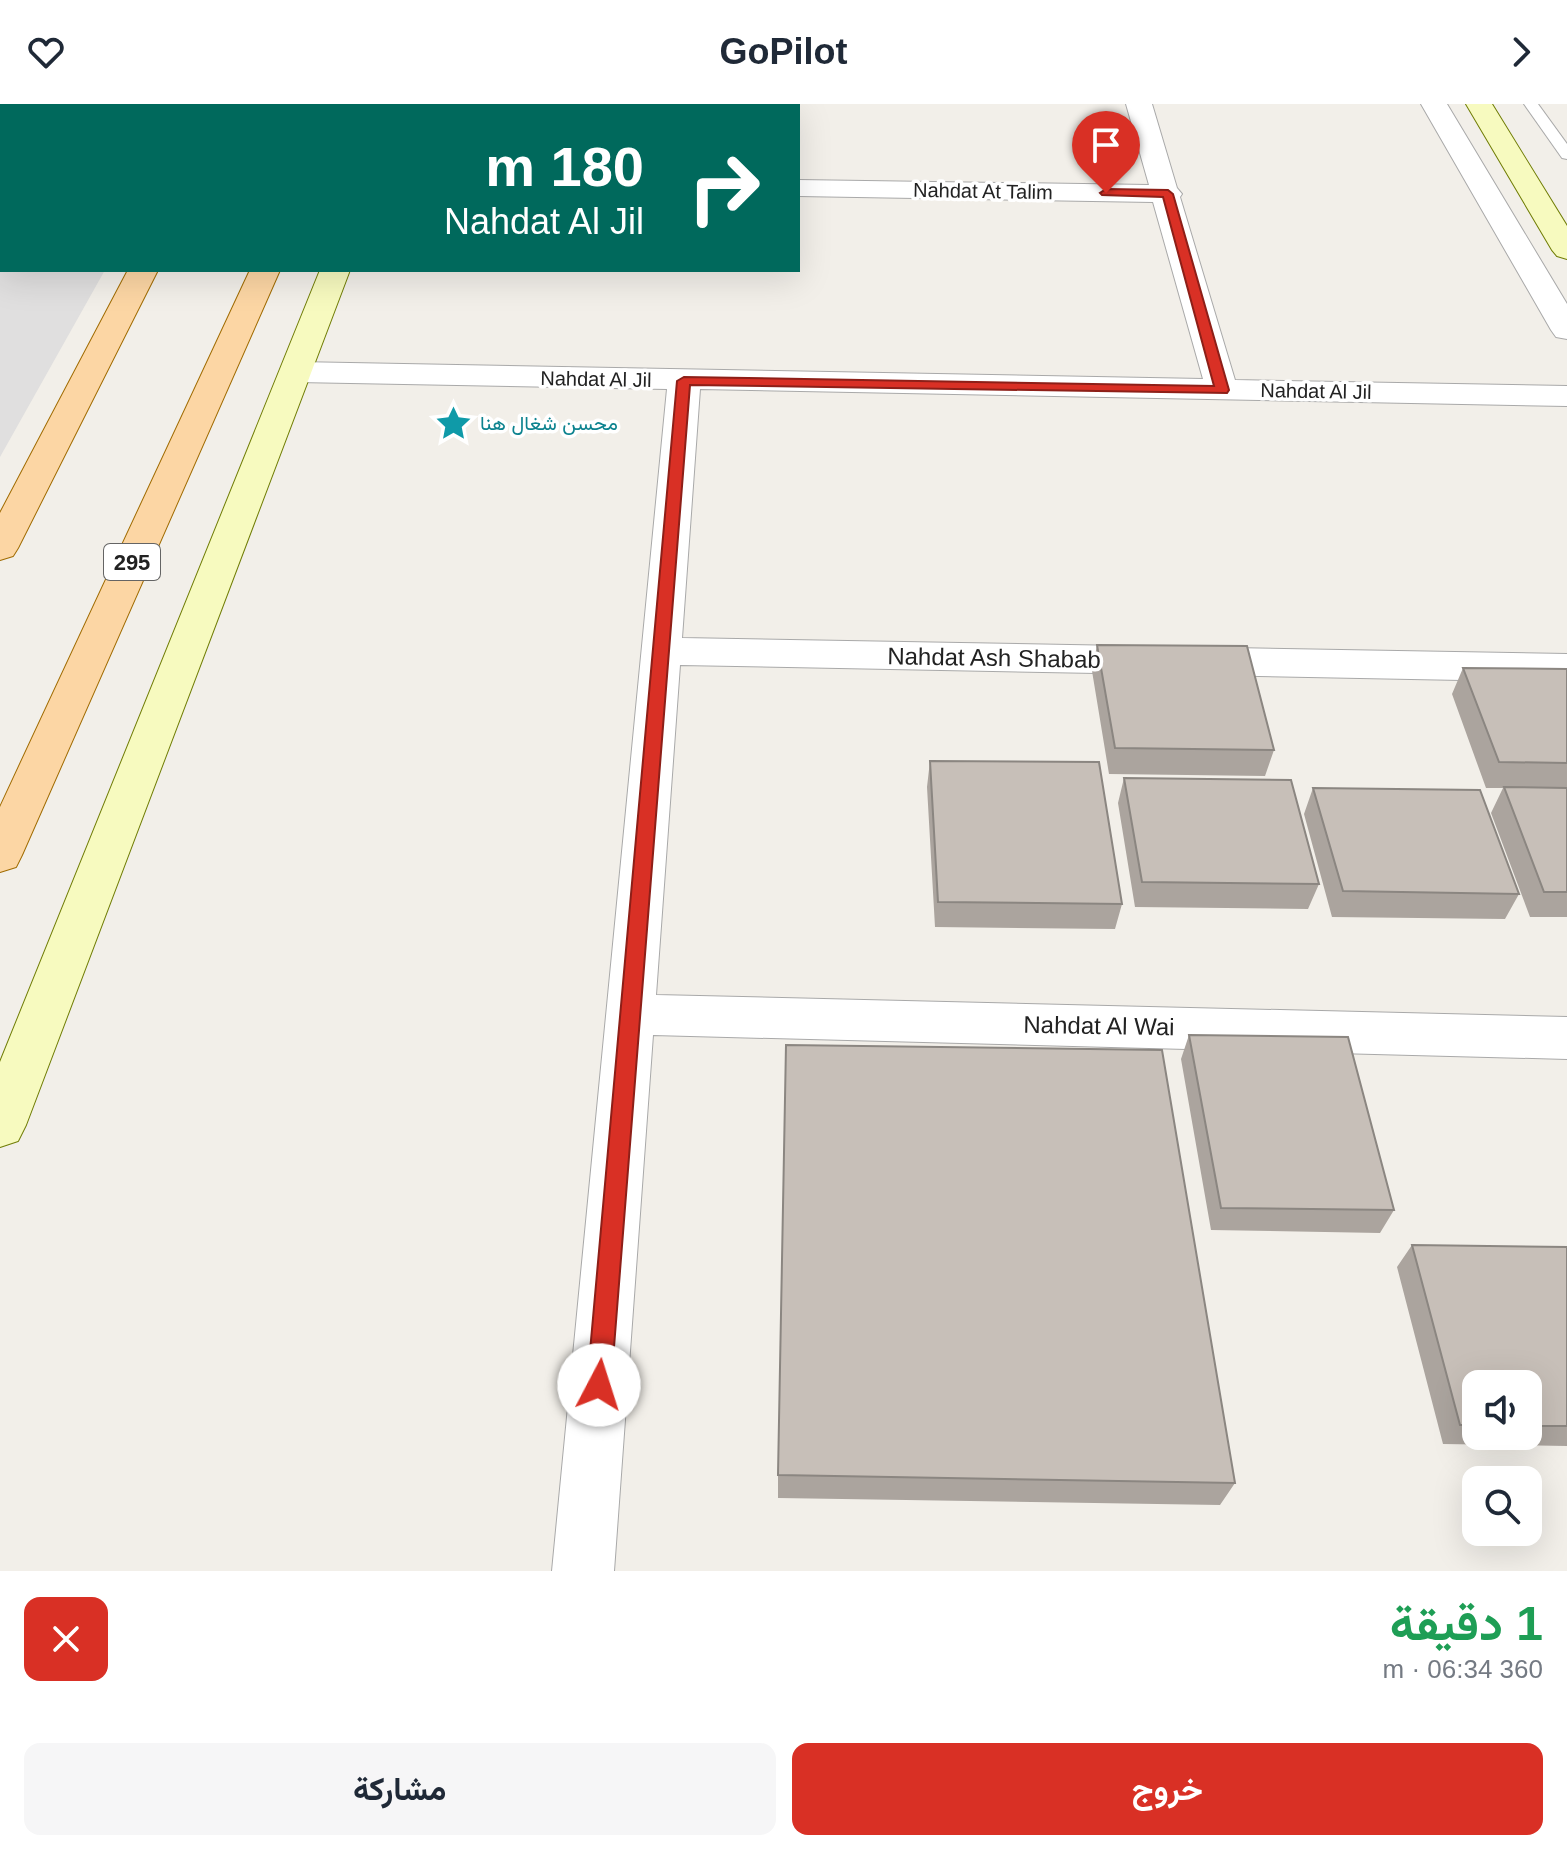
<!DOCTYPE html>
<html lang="ar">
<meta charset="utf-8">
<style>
body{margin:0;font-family:Helvetica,Vazirmatn,sans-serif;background:#f6f6f7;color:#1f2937;direction:rtl;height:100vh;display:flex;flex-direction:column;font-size:30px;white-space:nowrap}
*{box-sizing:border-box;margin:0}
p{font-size:26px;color:#747a83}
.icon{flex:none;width:44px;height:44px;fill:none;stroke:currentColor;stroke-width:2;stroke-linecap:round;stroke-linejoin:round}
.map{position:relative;height:1467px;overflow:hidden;direction:ltr}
.drawer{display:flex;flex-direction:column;background:#fff;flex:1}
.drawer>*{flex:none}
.hud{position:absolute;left:0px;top:0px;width:800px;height:168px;box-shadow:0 8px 32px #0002;direction:rtl;background:#00695c;color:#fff;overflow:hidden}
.buttons{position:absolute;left:1462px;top:1266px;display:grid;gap:16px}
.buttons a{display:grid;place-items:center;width:80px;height:80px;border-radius:16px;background:#fff;box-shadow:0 8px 32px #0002;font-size:40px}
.pin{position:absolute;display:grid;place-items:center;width:68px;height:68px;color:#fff;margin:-82px -34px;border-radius:50% 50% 50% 0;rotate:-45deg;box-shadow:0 0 8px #0007}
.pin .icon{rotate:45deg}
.me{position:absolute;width:88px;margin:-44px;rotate:5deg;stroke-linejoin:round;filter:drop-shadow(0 0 6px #0008)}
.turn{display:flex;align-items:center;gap:28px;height:168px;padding:0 24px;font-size:36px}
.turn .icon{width:104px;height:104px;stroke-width:2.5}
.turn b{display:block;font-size:56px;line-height:68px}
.round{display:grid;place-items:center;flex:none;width:84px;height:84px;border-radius:16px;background:#f6f6f7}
.summary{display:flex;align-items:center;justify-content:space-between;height:136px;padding:0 24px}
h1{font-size:48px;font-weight:700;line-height:60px;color:#1e9e55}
.button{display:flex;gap:16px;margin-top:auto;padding:16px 24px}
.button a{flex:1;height:92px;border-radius:16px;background:#d93025;color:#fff;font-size:32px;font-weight:700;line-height:92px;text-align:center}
.button a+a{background:#f6f6f7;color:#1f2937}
header{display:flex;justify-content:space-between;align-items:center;height:104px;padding:0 24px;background:#fff;font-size:36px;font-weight:700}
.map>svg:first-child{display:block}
</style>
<header><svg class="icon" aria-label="forward" viewBox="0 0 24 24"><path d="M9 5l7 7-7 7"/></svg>GoPilot<svg class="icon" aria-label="heart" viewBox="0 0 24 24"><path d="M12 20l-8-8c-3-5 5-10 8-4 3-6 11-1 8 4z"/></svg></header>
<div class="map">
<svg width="1567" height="1467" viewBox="0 0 1567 1467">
<rect width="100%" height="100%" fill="#f2efe9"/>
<path fill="#e0dfdf" d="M0,0H198L2,2V166H105L0,353Z"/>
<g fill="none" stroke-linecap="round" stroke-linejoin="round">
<defs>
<path id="lane" d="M1524,0H1538L1567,40V55L1562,54Z"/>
<path id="street" d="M1126,0H1152L1177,84L1182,90L1180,93L1235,276L1567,282V302L700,285L682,534L1567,550V578L680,561L656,891L1567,913V955L653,931L614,1467H552L667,285L297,278L285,275L281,268L285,261L297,258L1203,275L1153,98L798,92V76L1149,81Z
M1421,0H1447L1567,200V235L1556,233L1551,226Z"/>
<path id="secondary" d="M389,0H415L388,2Z
M1466,0H1492L1567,122V155L1557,152L1552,146Z
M320,166H350L26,1021L18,1037L0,1043V958Z"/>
<path id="primary" d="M221,0H247L220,2Z
M327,0H353L326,2Z
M128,166H158L18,444L13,452L0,456V409Z
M250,166H280L22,751L16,763L0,768V703Z"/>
</defs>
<use href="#lane" stroke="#a9a9a9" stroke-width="2"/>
<use href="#street" stroke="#a9a9a9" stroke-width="2"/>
<use href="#secondary" stroke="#707d05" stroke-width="2"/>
<use href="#primary" stroke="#a06b00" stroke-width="2"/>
<use href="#lane" fill="#fff" fill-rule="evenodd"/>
<use href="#street" fill="#fff" fill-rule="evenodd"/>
<use href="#secondary" fill="#f7fabf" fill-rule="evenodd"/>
<use href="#primary" fill="#fcd6a4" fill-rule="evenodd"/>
</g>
<path fill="#aba49e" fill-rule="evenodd" d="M1097,541L1274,646L1265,672L1109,670L1092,567Z
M1463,564L1567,565V813H1530L1491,709L1503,684H1486L1452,590Z
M930,657L1122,800L1115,825L935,823L927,683Z
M1124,674L1319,780L1308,805L1135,803L1118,699Z
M1313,684L1519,790L1505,815L1332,813L1304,710Z
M1189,931L1394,1106L1380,1129L1211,1126L1181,955Z
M1412,1141L1567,1143V1342L1443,1340L1397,1163ZM1476,1280H1528V1332H1476Z
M778,1371L1235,1379L1220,1401L778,1394Z"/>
<path fill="#c7bfb8" stroke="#8b8681" stroke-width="2" d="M1097,541L1247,542L1274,646L1115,644Z
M1463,564L1567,565V659L1499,658Z
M930,657L1099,658L1122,800L938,798Z
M1124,674L1291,676L1319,780L1142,778Z
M1504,683L1567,684V788H1544Z
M1313,684L1480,686L1519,790L1343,787Z
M1189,931L1348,933L1394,1106L1221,1104Z
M786,941L1162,946L1235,1379L778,1371Z
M1412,1141L1567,1143V1322H1528V1280H1476V1321H1460Z"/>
<path fill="#d93025" stroke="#8d1f18" stroke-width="2" d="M1106,85L1168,86L1173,90L1229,286L1227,289L690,281L611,1281L607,1290L599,1293L590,1290L587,1281L677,277L684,273L1214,282L1163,93L1102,91L1100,89Z"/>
<defs>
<symbol id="sight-bare" viewBox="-9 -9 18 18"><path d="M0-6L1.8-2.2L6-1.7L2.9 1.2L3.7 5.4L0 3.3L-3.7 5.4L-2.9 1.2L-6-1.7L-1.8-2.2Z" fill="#0f9aa8" stroke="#fff" stroke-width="2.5" paint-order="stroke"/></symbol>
</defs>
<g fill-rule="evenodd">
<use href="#sight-bare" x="428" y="294" width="51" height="51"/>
</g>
<g text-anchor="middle" stroke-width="7" stroke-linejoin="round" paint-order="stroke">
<g font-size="20" fill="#222" stroke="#fff">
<text transform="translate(983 87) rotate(1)" y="7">Nahdat At Talim</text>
<text transform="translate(596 275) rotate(1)" y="7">Nahdat Al Jil</text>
<text transform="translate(1316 287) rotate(1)" y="7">Nahdat Al Jil</text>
</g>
<g font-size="20" fill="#0d838f" stroke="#fff" text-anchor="start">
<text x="480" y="326">محسن شغال هنا</text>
</g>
<rect fill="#fff" stroke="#646464" stroke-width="2" x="104" y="440" width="56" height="36" rx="6"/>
<g font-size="22" font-weight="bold" fill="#222">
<text x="132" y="466">295</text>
</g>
<g font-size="24" fill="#222" stroke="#fff">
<text transform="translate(994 554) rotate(1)" y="8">Nahdat Ash Shabab</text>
<text transform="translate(1099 922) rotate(1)" y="8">Nahdat Al Wai</text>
</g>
</g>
</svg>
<div class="buttons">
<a><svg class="icon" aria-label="sound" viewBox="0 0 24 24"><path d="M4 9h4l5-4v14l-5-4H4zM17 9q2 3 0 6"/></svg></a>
<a><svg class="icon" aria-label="search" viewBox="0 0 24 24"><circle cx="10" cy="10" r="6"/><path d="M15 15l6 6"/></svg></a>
</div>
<div class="pin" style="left:1106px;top:89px;background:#d93025"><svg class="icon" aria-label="arrive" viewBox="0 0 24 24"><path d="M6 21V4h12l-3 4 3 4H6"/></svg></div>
<svg class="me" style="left:599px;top:1281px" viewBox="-20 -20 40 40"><circle r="19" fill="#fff"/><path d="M0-13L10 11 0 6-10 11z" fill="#d93025"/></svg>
<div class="hud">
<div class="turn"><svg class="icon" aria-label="right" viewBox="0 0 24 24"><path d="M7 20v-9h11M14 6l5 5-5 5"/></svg><div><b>180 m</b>Nahdat Al Jil</div></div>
</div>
</div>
<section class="drawer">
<div class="summary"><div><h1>1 دقيقة</h1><p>360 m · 06:34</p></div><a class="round" style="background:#d93025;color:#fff"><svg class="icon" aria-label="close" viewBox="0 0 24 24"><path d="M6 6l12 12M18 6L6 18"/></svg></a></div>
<div class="button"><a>خروج</a><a>مشاركة</a></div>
</section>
